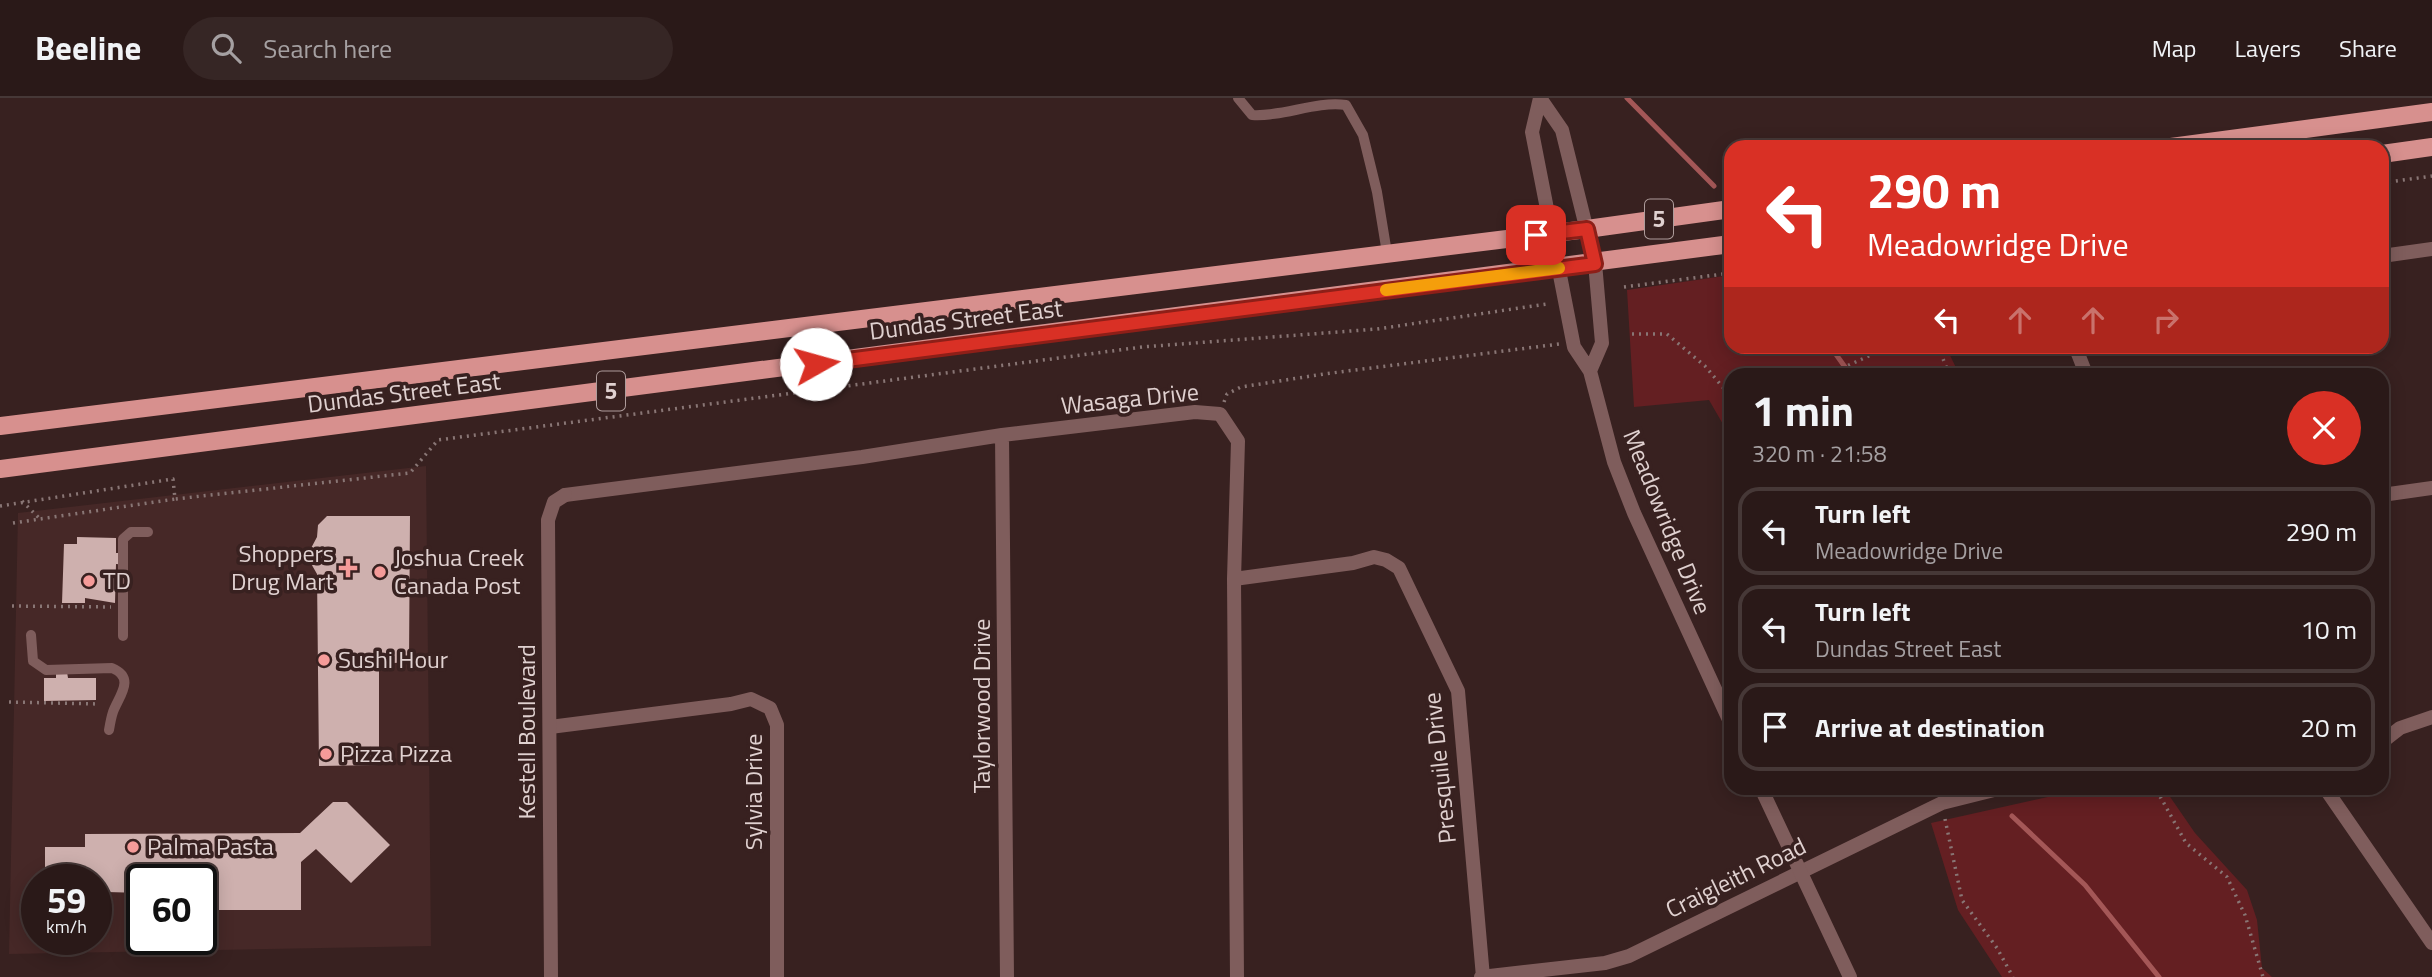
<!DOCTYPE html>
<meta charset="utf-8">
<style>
body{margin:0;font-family:"Titillium Web",sans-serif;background:#362625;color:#f1f3f6;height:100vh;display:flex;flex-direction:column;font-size:26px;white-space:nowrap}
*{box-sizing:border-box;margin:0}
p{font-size:23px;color:#a5a0a2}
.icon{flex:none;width:38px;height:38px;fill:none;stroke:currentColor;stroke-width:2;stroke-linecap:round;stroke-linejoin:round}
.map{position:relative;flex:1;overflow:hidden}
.drawer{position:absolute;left:1724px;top:270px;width:665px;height:427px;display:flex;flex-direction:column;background:#2a1918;border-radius:21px;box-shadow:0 4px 18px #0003,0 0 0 2px #463837}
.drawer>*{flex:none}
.top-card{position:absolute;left:1724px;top:42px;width:665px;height:214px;border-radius:21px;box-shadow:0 4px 18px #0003,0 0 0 2px #463837;background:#d93025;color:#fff;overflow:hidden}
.speed{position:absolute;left:21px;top:766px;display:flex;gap:14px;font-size:35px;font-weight:700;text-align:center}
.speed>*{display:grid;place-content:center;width:91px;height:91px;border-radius:50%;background:#2a1918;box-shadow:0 4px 18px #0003,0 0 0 2px #463837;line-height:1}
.speed small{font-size:18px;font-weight:400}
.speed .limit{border:4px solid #111;border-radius:10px;background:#fff;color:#111}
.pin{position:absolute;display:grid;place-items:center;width:60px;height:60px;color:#fff;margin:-30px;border-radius:14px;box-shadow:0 4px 10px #0006}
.me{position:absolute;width:77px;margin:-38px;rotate:83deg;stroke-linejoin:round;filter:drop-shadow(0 0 5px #0008)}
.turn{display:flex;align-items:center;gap:24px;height:147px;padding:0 28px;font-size:32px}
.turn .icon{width:91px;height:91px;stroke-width:2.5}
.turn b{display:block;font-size:49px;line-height:60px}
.lanes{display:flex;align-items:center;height:66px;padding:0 28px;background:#0003;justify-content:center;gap:35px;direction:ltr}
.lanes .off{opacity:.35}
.round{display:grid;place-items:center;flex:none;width:74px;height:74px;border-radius:37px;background:#362625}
.overview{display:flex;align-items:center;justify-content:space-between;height:119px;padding:0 28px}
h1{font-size:42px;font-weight:700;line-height:52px}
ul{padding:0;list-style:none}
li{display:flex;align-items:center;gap:21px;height:88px;margin:0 14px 10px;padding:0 14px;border:4px solid #463837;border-radius:21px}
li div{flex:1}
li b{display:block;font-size:26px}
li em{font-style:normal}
header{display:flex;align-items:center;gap:42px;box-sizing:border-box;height:98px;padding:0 35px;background:#2a1918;border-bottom:2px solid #463837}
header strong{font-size:33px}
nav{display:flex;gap:38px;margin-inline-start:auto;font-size:24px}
.search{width:490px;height:63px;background:#362625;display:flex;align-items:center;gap:18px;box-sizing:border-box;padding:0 24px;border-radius:38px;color:#a5a0a2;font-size:26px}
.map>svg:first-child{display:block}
</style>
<header>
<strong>Beeline</strong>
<div class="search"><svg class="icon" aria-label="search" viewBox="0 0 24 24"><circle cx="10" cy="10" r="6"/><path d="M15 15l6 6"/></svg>Search here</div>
<nav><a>Map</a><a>Layers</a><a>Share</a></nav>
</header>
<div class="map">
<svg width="2432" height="879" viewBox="0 0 2432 879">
<rect width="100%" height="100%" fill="#382120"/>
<path fill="#462827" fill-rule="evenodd" d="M426,368L431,848L9,856L18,415ZM37,782H96V842H37ZM142,782H201V842H142Z"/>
<path fill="#641f22" d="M1731,177V248L1946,249L1959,276H1731V340L1709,302L1634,309L1627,192Z
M2088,690H2164L2195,735L2247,792L2257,822L2262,870L2272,879H2002L1958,812L1931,725Z"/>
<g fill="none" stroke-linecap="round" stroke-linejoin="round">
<path stroke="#a45757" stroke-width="5" d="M1627,0L1714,88
M1830,248L1850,276
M2012,718L2085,787L2159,879"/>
</g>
<path fill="#ceb0ae" d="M327,418H410L409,564L379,566V667L319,668L317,476L309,462V454L317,439L318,427Z
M77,439L116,440V455H128V467L116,466L115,505L85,500V505H62L64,446H77Z
M67,574L68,580H96V602L44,603V580H56V575Z
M333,704H347L390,747L351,785L316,751L301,764V812H201V782H142V795L107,794L106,804H96V782H45V749H85V736L300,735Z"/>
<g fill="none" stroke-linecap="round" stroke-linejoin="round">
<path stroke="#897675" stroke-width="3.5" stroke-dasharray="2 5" stroke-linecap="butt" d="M2382,85L2432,78
M1624,189L1731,175
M1632,236H1667L1705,268L1731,299
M1938,248L1949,276
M1829,276L1891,248
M1224,304L1227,296L1241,289L1324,276L1559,246
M22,403L40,421
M0,408L173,381L175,401L410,375L438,342L1142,249L1377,231L1547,206
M13,425L175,401
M12,508L111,509
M9,604L99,606
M2149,690L2161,700L2186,745L2227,779L2245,817L2263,879
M1945,721L1962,802L1997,850L2013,879"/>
<path stroke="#7f5d5c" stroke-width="10" d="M1238,0L1252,17C1284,19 1314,3 1346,7L1363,37L1377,94L1387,155
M31,537L33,563L46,572L112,570C136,580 119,598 113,614C111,620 110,626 109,632
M123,538V441L131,434H148"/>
<path stroke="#7f5d5c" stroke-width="14" d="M2382,158L2432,151
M2075,248L2086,276
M1002,337L1007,879
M565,397L862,359L1002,337L1195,314L1220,316L1238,343L1234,481L1237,879
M2382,397L2432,390
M1234,481L1353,465L1374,459L1386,462L1399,470L1458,593L1483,879
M550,629L731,606L751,601L770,610L777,627V879
M2382,644L2400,630L2432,619
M2325,690L2432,845
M1481,879L1605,865L1629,858L1942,705L2002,690"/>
<path stroke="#7f5d5c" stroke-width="14" d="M1540,0L1532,34L1574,249L1590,273L1614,364L1634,415L1731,626
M1540,0L1562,32L1595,165L1602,245L1590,273
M1761,690L1850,879
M551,879L548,422L554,404L565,397"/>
<path stroke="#d7908e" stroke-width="18" d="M2171,49L2432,14
M2382,56L2432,49
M0,328L1587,131L1731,111
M0,371L1731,146"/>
</g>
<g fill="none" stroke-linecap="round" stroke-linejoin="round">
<defs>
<path id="route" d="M816,266L1595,166L1587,131L1536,137"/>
</defs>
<use href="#route" stroke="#8d1f18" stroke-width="18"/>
<use href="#route" stroke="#d93025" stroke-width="12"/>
<path stroke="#f59e0b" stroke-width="12" d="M1386,192L1559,170"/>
</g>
<g fill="#f59b99" stroke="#382120" stroke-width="2.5">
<path d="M344.5 459.5h7v7h7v7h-7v7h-7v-7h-7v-7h7z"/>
<circle cx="380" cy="474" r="7"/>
<circle cx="89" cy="483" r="7"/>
<circle cx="324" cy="562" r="7"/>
<circle cx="326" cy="656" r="7"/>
<circle cx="133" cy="749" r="7"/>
</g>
<g text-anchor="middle" stroke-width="7" stroke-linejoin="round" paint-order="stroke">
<g fill="#382120" stroke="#ae9c9b" stroke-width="2">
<rect x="1645" y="101.5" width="28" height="39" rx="5"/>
<rect x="597" y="273.5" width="28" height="39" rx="5"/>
</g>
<g font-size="23" font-weight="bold" fill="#e0d1d0">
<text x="1659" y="129">5</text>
<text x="611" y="301">5</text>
</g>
<g font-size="24" fill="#e0d1d0" stroke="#382120">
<text transform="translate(966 222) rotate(-7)" y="8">Dundas Street East</text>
<text transform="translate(404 295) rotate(-7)" y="8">Dundas Street East</text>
<text transform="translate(1130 301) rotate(-6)" y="8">Wasaga Drive</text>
<text transform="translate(1667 424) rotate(68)" y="8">Meadowridge Drive</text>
<text transform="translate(982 608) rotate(-90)" y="8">Taylorwood Drive</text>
<text transform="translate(527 634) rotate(-90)" y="8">Kestell Boulevard</text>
<text transform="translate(1440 670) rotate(-96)" y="8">Presquile Drive</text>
<text transform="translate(754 694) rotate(-90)" y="8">Sylvia Drive</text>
<text transform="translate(1736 780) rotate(-26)" y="8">Craigleith Road</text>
</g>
<g font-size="24" fill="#e0d1d0" stroke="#382120" text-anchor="start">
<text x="334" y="464" text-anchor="end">Shoppers<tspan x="334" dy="28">Drug Mart</tspan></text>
<text x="394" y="468">Joshua Creek<tspan x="394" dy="28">Canada Post</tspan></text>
<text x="103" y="491">TD</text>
<text x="338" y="570">Sushi Hour</text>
<text x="340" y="664">Pizza Pizza</text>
<text x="147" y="757">Palma Pasta</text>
</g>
</g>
</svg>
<div class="speed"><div>59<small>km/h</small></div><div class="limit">60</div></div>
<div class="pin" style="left:1536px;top:137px;background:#d93025"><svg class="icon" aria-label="arrive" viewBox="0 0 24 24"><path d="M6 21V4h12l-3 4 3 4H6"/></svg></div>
<svg class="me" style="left:816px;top:266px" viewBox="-20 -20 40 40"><circle r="19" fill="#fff"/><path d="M0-13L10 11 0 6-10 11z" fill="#d93025"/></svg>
<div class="top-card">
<div class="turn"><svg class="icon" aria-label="left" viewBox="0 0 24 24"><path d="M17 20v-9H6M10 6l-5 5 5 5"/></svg><div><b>290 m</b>Meadowridge Drive</div></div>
<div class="lanes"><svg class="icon" aria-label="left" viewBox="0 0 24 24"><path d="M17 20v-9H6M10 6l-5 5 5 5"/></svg><svg class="icon off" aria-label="ahead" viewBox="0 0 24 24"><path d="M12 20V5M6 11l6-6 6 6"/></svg><svg class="icon off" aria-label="ahead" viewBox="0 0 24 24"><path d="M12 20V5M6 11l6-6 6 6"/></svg><svg class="icon off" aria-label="right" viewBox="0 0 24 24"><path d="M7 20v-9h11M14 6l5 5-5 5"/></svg></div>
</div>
<section class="drawer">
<div class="overview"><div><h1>1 min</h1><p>320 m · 21:58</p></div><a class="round" style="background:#d93025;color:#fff"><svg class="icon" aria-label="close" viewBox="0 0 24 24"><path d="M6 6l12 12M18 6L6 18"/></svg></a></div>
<ul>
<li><svg class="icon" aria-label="left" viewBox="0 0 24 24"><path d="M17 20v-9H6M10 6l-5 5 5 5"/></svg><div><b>Turn left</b><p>Meadowridge Drive</p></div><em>290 m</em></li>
<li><svg class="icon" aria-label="left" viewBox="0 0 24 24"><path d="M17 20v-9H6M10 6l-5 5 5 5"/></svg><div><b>Turn left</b><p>Dundas Street East</p></div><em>10 m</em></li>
<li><svg class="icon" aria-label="arrive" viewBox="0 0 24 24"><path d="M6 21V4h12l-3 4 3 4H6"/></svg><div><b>Arrive at destination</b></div><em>20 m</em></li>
</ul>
</section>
</div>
